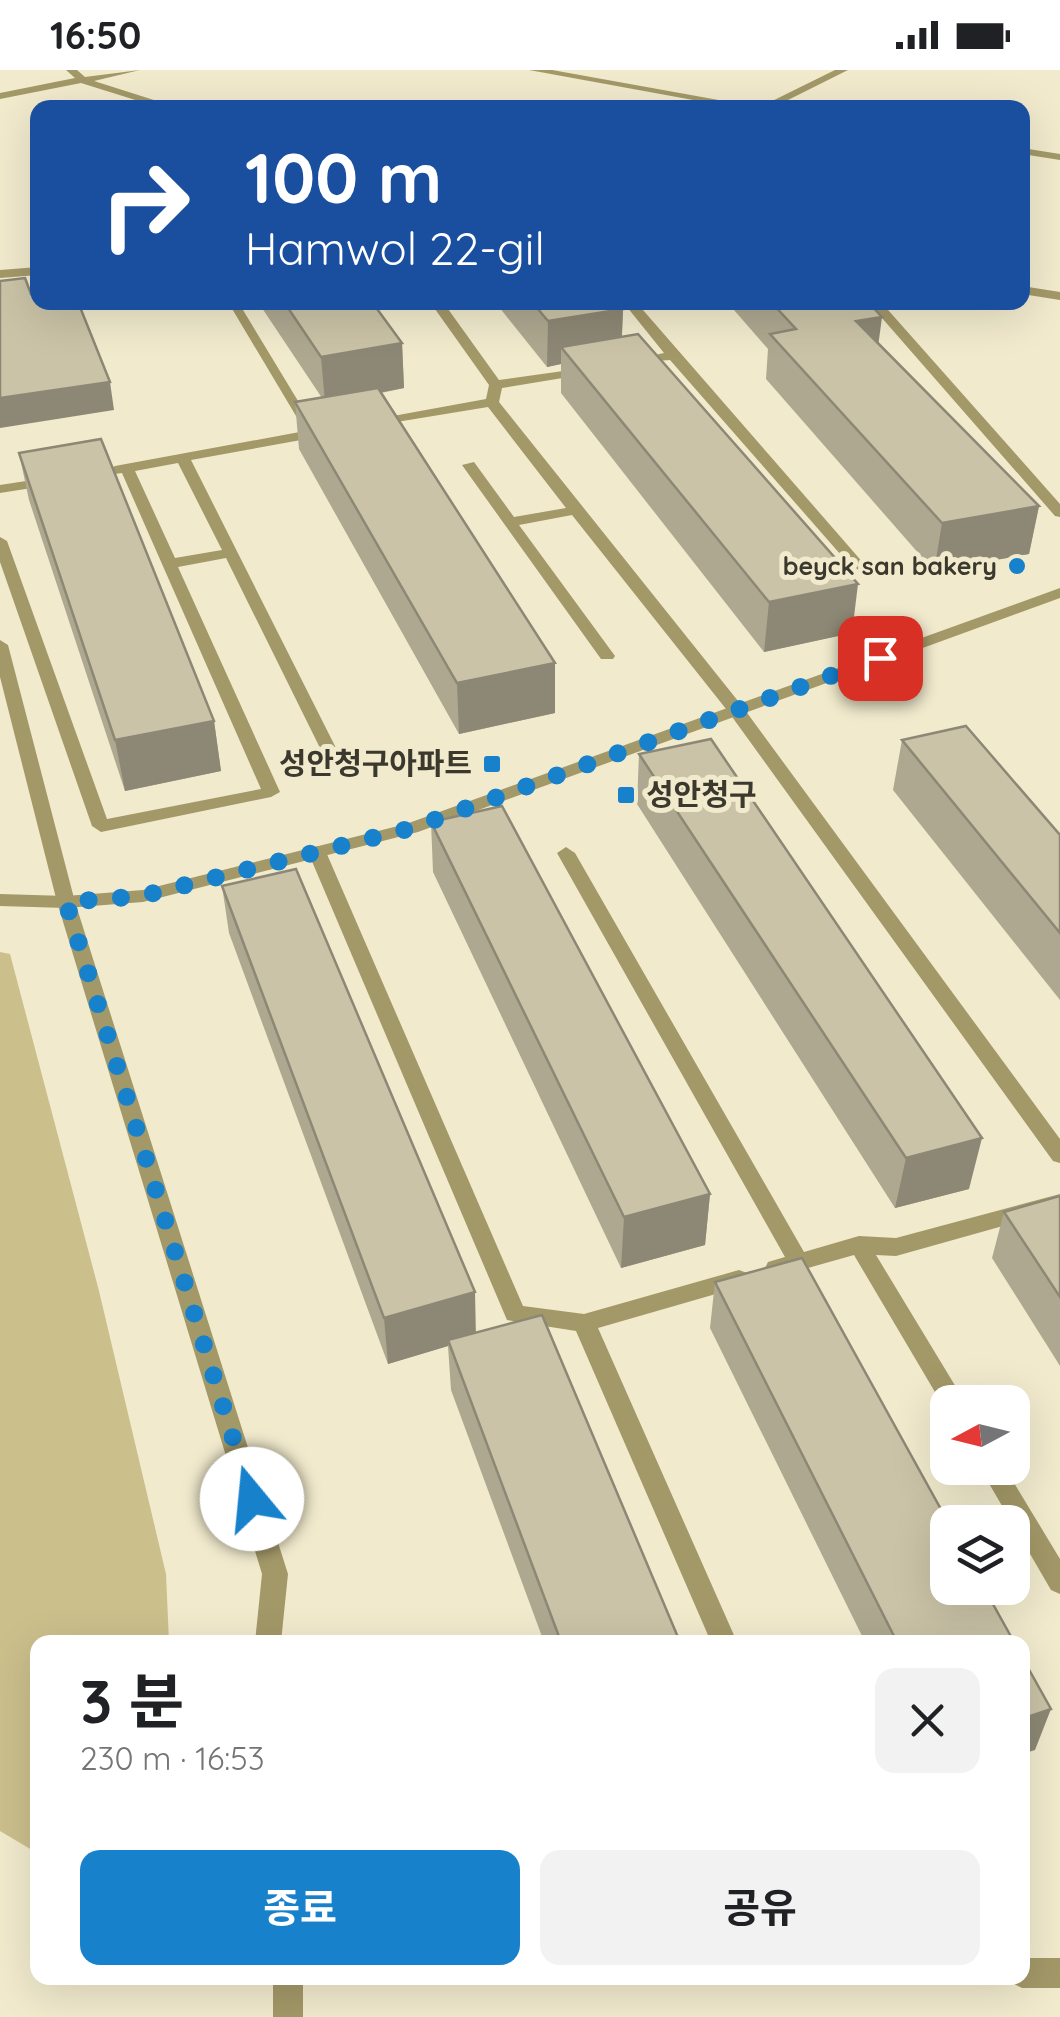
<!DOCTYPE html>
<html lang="ko">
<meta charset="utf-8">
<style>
body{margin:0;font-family:Quicksand,"Noto Sans KR",sans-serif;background:#f2f2f2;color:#202124;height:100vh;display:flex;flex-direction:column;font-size:38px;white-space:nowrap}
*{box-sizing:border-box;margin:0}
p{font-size:32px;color:#757577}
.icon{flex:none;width:55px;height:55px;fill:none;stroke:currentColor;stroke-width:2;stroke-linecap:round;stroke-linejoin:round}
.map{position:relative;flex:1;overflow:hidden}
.details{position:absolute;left:30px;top:1565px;width:1000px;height:350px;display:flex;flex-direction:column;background:#fff;border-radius:20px;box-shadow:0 10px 40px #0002}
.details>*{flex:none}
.top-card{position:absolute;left:30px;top:30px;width:1000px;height:210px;border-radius:20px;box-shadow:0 10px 40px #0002;background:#1a4fa0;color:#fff;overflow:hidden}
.needle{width:65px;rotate:263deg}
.tools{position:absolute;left:930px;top:1315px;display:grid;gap:20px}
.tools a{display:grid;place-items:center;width:100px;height:100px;border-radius:20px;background:#fff;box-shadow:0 10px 40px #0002;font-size:50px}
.pin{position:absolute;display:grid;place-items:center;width:85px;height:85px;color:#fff;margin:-42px;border-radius:20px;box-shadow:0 5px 15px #0006}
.me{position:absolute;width:110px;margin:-55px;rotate:343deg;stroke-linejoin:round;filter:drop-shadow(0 0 8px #0008)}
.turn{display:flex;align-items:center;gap:35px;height:210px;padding:0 50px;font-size:45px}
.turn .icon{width:130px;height:130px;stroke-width:2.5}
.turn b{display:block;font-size:70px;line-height:85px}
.round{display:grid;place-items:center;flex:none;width:105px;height:105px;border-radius:20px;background:#f2f2f2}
.overview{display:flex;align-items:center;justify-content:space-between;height:170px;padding:0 50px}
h1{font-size:60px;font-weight:700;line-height:75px}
.button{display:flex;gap:20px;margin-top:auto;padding:20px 50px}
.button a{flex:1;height:115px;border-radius:20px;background:#1781cc;color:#fff;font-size:40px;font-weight:700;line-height:115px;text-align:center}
.button a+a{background:#f2f2f2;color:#202124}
.status{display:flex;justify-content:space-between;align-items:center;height:70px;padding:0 50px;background:#fff;direction:ltr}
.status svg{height:28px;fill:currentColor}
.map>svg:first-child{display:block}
</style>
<div class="status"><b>16:50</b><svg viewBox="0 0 49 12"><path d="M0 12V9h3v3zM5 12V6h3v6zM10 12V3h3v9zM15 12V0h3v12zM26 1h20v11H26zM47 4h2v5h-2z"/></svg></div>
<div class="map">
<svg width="1060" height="1947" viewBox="0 0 1060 1947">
<rect width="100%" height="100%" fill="#f1eacd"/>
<path fill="#cbbf8c" d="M0,882L10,884L99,1221L166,1504L169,1572H38L37,1783L0,1761Z"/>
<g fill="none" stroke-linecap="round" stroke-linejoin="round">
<path fill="#a39868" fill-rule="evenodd" d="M228,232H243L240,235L315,359L323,358L330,362L323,366L191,390L337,680L329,685L321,680L226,488L178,497L280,722L271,727L101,762L92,756L0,492V467L7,471L107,749L261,719L122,403L115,404L108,400L115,396L305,361ZM178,393L222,480L175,488L135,401Z
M430,232H443L499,310L592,297V303L587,304L502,318L499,332L742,636L1060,1069V1093L1053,1091L730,644L572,445L519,455L615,586L613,589H601L462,395L474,392L514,447L566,438L488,337L366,357L364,354L371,350L486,329L489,315Z
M623,232H636L865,495V501H855L670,290L655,291V285L664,283Z
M52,407L59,411L57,414L0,423V415Z
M317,776L326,782L523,1236L584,1244L739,1200L747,1203L750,1209L747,1215L598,1258L737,1572H711L576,1261L507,1250L308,782Z
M566,777L575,783L804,1182L859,1166L896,1168L1060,1124V1140L896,1186L876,1185L965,1332H948V1340L945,1339L854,1185L776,1207L768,1204L765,1198L768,1192L785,1187L557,783Z
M980,1398H1005L1060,1489V1524L1051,1520Z"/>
<path fill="#a39868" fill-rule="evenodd" d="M66,0H77L85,7L140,0L94,11L179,38H161L81,13L0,29V23L75,8Z
M835,0H848L772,38H758Z
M38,197V205L0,208V200Z
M1022,216L1060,222V230L1022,224Z
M868,232H881L1060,434V447L1055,446Z
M0,570L8,575L75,832L288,1504L281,1572H255L262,1504L57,832L0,607Z
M1022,1888H1060V1918H1022L1012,1913L1009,1908H1022Z
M273,1908H303V1947H273Z"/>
<path fill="#a39868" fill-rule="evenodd" d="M529,0H552L763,38H737Z
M1022,78L1060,84V90L1022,84Z
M1060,518V528L418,762L143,832L66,838L0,836V824L66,826L143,820L406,754Z"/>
</g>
<path fill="#aea890" d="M258,232H372L402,273L404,318L381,323L555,643L459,664L299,379L295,332L322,328Z
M495,232H617L623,239L622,267L852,563L764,582L561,323V294L547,297Z
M727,232H868L879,274L1039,436L1029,484L934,501L766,309L768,279Z
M19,383L214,651L221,701L125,721L29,430Z
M902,670L1060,765V930L893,720Z
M639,684L969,1119L895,1138L637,734Z
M431,752L710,1124L705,1175L621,1198L433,802Z
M222,816L476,1263L680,1572H544L451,1320L448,1276L388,1294L229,863Z
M1060,1126V1296L992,1188L1004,1142Z
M715,1212L1014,1572H865L710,1258Z"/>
<path fill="#8d8875" d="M623,239L621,284L561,277V294L547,297L548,251Z
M882,247L876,292L856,251Z
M402,273L404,318L325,333L321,287Z
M110,312L114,340L0,358V328Z
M1039,436L1029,484L934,501L942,453Z
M858,514L852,563L764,582L769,532Z
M555,593V643L459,664L457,613Z
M214,651L221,701L125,721L115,670Z
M982,1068L969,1119L895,1138L906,1088Z
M710,1124L705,1175L621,1198L624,1147Z
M475,1222L476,1268L448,1270V1276L388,1294L384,1248Z
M1051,1639L1035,1680L1022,1684V1649Z"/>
<path fill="#cac3a7" stroke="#8d8875" stroke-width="2.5" d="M25,208L31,224L38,223V232H78L110,312L0,328V211Z
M284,232H372L402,273L321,287Z
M532,232H617L623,239L548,251Z
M771,232H868L882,247L856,251L1039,436L942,453L770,264L796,259Z
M638,264L858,514L769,532L561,277Z
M378,318L555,593L457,613L295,332Z
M101,369L214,651L115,670L19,383Z
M966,656L1060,765V863L902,670Z
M711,669L982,1068L906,1088L639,684Z
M502,736L710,1124L624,1147L431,752Z
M296,799L475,1222L384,1248L222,816Z
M1060,1126V1227L1004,1142Z
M802,1188L948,1452V1518H984L1014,1572H897L715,1212Z
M542,1245L680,1572H561L448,1270Z
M1022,1587L1051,1639L1022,1649Z"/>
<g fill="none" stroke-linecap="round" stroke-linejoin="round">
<path stroke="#1781cc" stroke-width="18" stroke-dasharray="0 32.4" d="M252,1429L66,832L142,826L412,758L880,588"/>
</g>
<g fill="#1781cc" stroke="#f1eacd" stroke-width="4">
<circle cx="1017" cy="496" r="10"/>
<rect x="482" y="684" width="20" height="20" rx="5"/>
<rect x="616" y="715" width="20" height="20" rx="5"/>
</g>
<g text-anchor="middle" stroke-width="10" stroke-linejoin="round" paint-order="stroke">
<g font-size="25" font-weight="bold" fill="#3b392d" stroke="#f1eacd" text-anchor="end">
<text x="997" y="505">beyck san bakery</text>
</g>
<g font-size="30" font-weight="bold" fill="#3b392d" stroke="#f1eacd" text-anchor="end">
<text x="472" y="704">성안청구아파트</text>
<text x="646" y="735" text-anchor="start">성안청구</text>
</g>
</g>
</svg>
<div class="tools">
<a><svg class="needle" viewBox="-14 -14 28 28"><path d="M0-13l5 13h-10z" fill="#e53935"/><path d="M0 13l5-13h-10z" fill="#757577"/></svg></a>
<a><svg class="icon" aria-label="layers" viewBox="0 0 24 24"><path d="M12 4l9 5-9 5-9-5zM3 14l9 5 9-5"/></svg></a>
</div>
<div class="pin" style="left:880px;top:588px;background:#d93025"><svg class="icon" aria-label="arrive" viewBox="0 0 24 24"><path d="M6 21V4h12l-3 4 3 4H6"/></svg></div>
<svg class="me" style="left:252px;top:1429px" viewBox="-20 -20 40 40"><circle r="19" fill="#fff"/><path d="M0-13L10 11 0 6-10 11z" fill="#1781cc"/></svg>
<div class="top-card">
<div class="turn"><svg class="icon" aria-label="right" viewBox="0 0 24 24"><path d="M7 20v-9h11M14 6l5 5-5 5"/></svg><div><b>100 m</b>Hamwol 22-gil</div></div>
</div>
<section class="details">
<div class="overview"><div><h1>3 분</h1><p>230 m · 16:53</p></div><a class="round"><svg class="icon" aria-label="close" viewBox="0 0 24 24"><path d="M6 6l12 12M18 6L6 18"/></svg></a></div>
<div class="button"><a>종료</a><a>공유</a></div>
</section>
</div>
